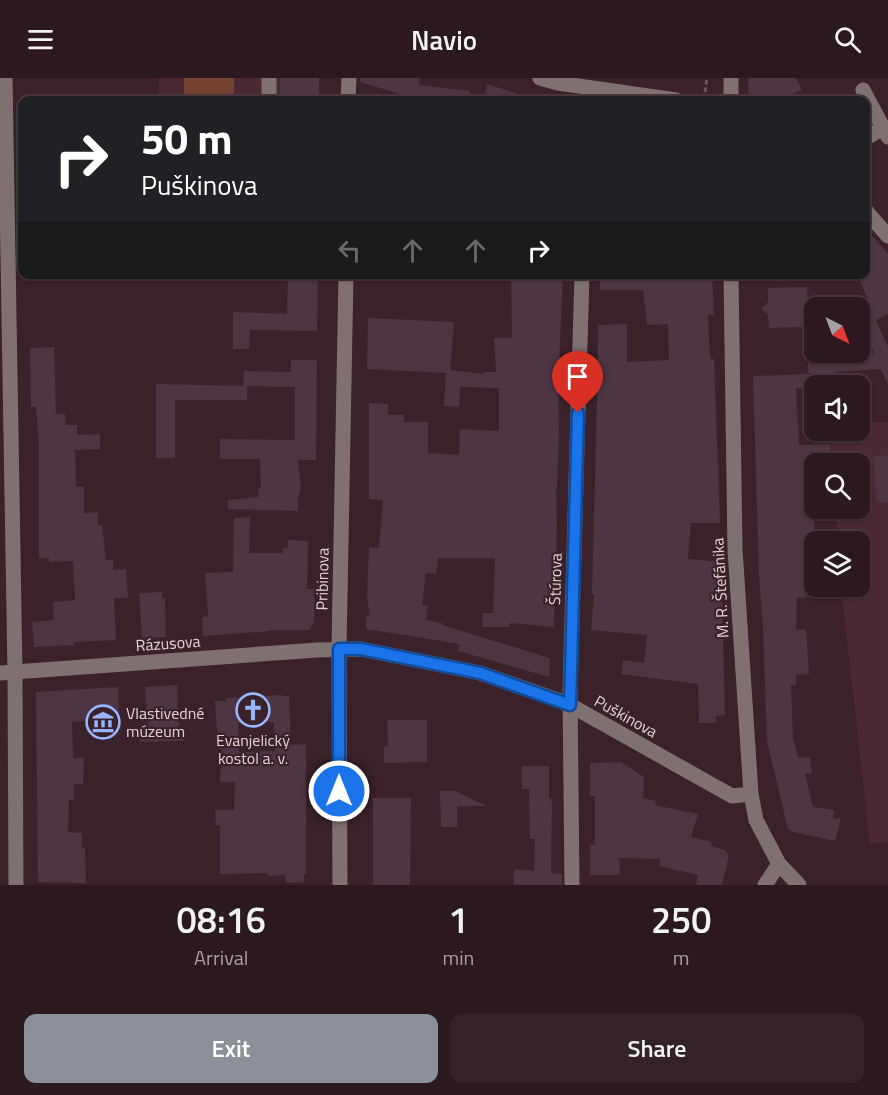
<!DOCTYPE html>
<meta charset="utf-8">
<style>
body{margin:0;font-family:"Titillium Web",sans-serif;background:#342228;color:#f1f3f6;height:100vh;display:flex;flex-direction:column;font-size:22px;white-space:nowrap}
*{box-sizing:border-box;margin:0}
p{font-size:20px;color:#a6a0a4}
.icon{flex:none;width:33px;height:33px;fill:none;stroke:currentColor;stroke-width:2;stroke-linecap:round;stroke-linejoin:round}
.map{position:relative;height:807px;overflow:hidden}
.side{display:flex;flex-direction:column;background:#2c191f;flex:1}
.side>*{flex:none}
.hud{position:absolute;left:18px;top:18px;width:852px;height:183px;border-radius:12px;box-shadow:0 2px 4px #0004,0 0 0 2px #48383d;background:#202124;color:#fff;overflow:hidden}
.needle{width:39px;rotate:138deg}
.fabs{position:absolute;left:804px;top:219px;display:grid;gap:12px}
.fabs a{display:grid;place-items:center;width:66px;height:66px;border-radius:12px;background:#2c191f;box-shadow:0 2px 4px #0004,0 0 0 2px #48383d;font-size:30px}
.pin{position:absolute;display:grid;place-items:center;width:51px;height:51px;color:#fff;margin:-62px -26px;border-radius:50% 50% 50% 0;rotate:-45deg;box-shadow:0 0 6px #0007}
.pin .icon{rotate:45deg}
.me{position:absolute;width:66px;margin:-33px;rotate:0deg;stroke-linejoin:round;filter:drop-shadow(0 0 4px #0008)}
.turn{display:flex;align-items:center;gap:21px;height:126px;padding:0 24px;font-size:27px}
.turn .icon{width:78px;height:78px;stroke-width:2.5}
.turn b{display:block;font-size:42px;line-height:51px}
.lanes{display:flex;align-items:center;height:57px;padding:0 24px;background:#0003;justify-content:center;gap:30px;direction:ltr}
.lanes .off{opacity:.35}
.eta{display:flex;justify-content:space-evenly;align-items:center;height:102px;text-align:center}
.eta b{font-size:36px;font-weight:600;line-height:42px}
.cta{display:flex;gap:12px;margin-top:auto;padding:12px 24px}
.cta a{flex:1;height:69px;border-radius:12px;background:#8c9099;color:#fff;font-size:24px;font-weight:600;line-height:69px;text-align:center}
.cta a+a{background:#342228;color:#f1f3f6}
header{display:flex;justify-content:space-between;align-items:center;height:78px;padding:0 24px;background:#2c191f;font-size:27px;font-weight:600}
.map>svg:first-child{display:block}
</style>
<header><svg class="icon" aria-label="menu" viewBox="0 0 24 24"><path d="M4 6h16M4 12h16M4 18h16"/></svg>Navio<svg class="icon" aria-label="search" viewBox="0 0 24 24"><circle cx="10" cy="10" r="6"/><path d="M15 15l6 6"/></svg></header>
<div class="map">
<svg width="888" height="807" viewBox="0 0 888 807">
<rect width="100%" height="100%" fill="#3b2129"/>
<path fill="#4a2933" d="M159,0H319V22H158Z
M888,344V764L870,766L841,509L860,508V464L838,463L835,431L860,430V386L832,385L830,353L860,352V345Z"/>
<path fill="#754130" d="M184,0H234V22H184Z"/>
<path fill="#4d3544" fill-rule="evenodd" d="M280,0H319V22H280Z
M361,0H420L419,7L470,13V22H399L400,16L360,4Z
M748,0H796L802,12L779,22H749Z
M487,6L528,19V22H484Z
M866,151L888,176V236L876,242L888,269V307L881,291L836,294L837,308H814V309L796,310L799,367L830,366L831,386H814V464H812L813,519L797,520L796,552L806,551L809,596L796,597V607H791L793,660L798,680L810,679L812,695L805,696L813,729L834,732L833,741L841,740L835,763L793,754L788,751L767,663L763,550L759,497L753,298L811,296L808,295V282L840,280V277L874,275L860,243V227L869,224L857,196H866Z
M288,196H318L317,253L250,252L249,271H233V234L287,236Z
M511,196H563L558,310L559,348L557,411H556L557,444L556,480H555L554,549L510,545L509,549H482L483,535H493L495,480H438L436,496L426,495L422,527L428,528L426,542L442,545V547L550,580L549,599L458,573L460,566L366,551V537L370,538L367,519L369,469L379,470L383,422L369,421V325L388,326V337H404V344H428V375L459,377L460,351L499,353V310L460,309L459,329L444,328L446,295L367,291L368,240L454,244L450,292L483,296V294H496L494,260H512Z
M712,196L714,237H708L710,281H714L720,445H691L688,481L721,484L725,637L716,638V645H699L698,606L621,596L623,582L644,585L647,557L591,552L594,516H592L598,284V247L627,246V284L669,282L668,246L647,247L643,212H600V198Z
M807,209L808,230H802V249L769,250L768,236L761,231L768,224V210Z
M54,269L56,336H65L66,347H77V357L100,356V371L75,372L76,409H84V435L98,434V447H102L106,482H113V492L126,491L128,520H114L116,562L74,564V567L34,569L32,544L54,542L53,524L75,522L73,483L49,484V480H39V367L36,329H31L30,270Z
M291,282H317L316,382H298L301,409L298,420V433L228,431V422L258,419L259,410H261L260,381H220V361L295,362V309L243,308L244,293L291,294Z
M156,306L247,308V322H175V380H156Z
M888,377V424H877L873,379Z
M250,439L249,475H283V470L288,469V462L308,463L307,511H314V545L309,552H270V553L203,558L202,539L208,538L205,495L233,494L234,440Z
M162,514V521L165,520L166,559L142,560L139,515Z
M177,607L179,649H183L184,663L140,664L139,651H148L145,609Z
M118,609L119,640L72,644L73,677V680H84L83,706H74V722H69L68,754L82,755V770H85L86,805L38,804L36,614Z
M282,617V618H289L291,667L306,666V796H304V804L286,805L285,797L268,798V795L220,796V747H216L215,732H234L235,704H220L222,671H218L215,623H226V620ZM274,644L275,673L239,674L238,645Z
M387,642H427V684L384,685V669L388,668Z
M621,684L644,699L643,720L656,723L655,727L698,736L691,759L712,764L711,768L725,772L729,777L722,807H696L698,797L659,788L661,781L619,780L620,797H590V767H595V718H590V685Z
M522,688H549V721H552L551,795L562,796V807H514V791L534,793L535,761H530L529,711H522Z
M440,713H455L487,728H457V749H441Z
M373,720H411L410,807H373Z"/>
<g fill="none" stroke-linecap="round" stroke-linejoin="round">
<path stroke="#6e575e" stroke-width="3" stroke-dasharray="4.5 3" stroke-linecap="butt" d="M705,14L707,0"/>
<path stroke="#807171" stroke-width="15" d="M5,0L15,594L16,807
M540,0L558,5L676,22
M731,0V22
M863,12L888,59
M269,22V0
M348,22L349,0
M866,60L883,50
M866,133L888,158
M731,196L735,471L751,716L756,742L779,786L799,807
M0,595L317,572L361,571L480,595L555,621L570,627L732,718L751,716
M340,807L339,571L346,196
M572,807L570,612L582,196
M765,807L779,786"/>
</g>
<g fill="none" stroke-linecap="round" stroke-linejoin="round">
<defs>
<path id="route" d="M339,713V571H361L480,595L570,627L578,335"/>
</defs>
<use href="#route" stroke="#114b97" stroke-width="15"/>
<use href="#route" stroke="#1a73e8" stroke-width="10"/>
</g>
<defs>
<symbol id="church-ring" viewBox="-11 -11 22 22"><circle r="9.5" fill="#3b2129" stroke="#97b6fd" stroke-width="1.5"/><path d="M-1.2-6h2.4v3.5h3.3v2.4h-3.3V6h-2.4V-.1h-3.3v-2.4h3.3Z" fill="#97b6fd"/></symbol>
<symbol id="museum-ring" viewBox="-11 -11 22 22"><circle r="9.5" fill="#3b2129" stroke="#97b6fd" stroke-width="1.5"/><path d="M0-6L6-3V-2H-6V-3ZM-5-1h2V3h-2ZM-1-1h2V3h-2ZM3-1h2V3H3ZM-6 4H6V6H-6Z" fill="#97b6fd"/></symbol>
</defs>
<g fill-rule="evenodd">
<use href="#church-ring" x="234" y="613" width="38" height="38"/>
<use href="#museum-ring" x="84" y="625" width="38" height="38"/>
</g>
<g text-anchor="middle" stroke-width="4.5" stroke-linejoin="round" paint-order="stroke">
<g font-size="16" fill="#e4d2d6" stroke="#3b2129">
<text transform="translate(322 501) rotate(-89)" y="6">Pribinova</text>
<text transform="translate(555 501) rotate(-88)" y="6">Štúrova</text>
<text transform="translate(720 510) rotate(-93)" y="6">M. R. Štefánika</text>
<text transform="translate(168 565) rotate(-4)" y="6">Rázusova</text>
<text transform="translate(626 638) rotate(29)" y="6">Puškinova</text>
</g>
<g font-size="16" fill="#e4d2d6" stroke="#3b2129" text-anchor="start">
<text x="126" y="641">Vlastivedné<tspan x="126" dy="18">múzeum</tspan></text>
<text x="253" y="668" text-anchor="middle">Evanjelický<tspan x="253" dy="18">kostol a. v.</tspan></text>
</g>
</g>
</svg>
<div class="fabs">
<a><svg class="needle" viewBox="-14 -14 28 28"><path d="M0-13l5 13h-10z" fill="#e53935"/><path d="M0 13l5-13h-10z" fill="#a6a0a4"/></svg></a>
<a><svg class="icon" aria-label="sound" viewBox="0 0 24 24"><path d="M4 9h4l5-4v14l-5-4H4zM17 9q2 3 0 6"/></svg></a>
<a><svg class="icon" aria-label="search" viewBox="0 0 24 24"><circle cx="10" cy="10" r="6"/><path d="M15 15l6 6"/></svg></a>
<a><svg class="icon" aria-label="layers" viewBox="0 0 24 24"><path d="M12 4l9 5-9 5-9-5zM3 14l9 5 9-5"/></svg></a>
</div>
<div class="pin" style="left:578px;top:335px;background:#d93025"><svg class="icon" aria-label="arrive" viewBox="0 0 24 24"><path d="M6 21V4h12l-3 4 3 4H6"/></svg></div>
<svg class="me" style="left:339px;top:713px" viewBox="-20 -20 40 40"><circle r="17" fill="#1a73e8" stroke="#fff" stroke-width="3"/><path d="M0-11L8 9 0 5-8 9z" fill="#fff"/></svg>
<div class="hud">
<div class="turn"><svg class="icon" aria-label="right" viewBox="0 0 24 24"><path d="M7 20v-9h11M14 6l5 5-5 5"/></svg><div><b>50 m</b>Puškinova</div></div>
<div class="lanes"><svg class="icon off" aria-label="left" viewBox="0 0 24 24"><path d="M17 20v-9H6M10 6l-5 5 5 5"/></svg><svg class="icon off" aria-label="ahead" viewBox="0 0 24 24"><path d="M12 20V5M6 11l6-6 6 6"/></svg><svg class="icon off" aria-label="ahead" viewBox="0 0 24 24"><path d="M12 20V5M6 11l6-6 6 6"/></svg><svg class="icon" aria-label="right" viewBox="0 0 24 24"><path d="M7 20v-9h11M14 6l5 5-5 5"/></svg></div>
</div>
</div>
<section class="side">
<div class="eta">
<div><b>08:16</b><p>Arrival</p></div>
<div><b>1</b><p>min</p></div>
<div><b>250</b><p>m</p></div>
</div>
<div class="cta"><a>Exit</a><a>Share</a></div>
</section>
